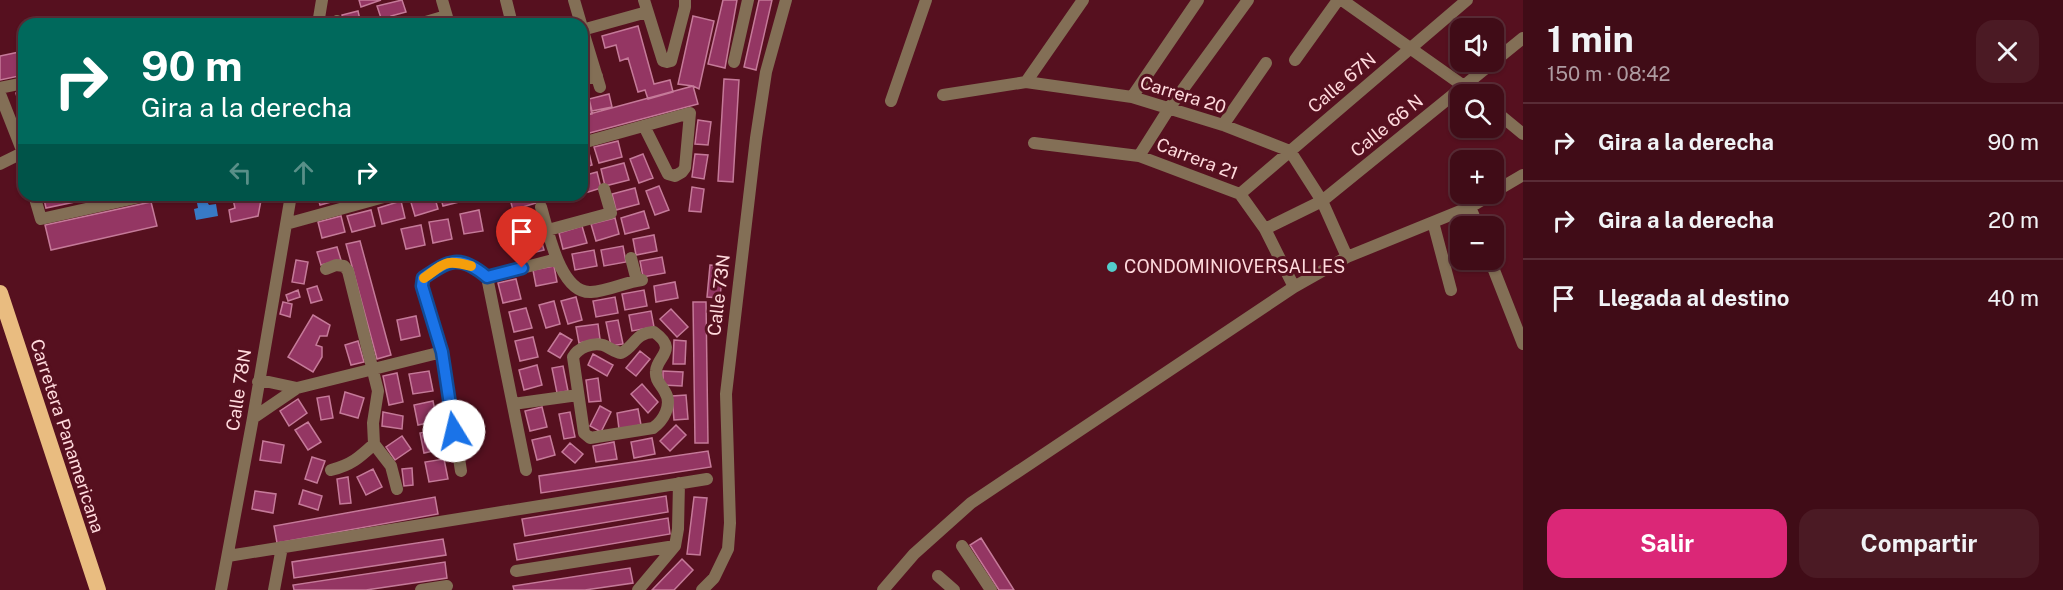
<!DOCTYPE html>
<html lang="es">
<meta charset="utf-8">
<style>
body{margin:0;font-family:"Public Sans",sans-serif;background:#4b1a24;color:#f1f3f6;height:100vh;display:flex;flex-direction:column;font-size:22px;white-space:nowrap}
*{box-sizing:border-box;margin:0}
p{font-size:20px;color:#ae9ba1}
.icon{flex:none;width:33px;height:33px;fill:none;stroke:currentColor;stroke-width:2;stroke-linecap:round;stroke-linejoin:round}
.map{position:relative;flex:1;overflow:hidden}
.details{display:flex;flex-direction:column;background:#400c17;width:540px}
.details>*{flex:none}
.banner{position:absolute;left:18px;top:18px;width:570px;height:183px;border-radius:18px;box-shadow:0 2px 4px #0004,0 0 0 2px #592c36;background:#00695c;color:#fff;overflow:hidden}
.fabs{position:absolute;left:1450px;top:18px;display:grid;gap:12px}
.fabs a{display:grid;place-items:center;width:54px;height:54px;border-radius:12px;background:#400c17;box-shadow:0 2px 4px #0004,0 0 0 2px #592c36;font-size:30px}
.pin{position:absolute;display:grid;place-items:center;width:51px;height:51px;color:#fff;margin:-62px -26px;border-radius:50% 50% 50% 0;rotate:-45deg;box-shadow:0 0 6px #0007}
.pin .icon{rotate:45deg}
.me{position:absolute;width:66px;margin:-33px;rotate:351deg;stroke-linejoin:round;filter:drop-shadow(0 0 4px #0008)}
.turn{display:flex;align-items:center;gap:21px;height:126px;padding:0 24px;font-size:27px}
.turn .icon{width:78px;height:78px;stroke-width:2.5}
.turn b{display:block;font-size:42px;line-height:51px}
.lanes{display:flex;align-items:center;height:57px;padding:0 24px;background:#0003;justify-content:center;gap:30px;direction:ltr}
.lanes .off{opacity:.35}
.round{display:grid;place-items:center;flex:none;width:63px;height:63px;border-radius:18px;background:#4b1a24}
.summary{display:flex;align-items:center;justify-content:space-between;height:102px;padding:0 24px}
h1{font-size:36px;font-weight:700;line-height:45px}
.cta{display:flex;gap:12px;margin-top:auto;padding:12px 24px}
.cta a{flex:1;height:69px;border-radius:18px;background:#db2777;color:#fff;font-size:24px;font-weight:700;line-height:69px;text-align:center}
.cta a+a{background:#4b1a24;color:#f1f3f6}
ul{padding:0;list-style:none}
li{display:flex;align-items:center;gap:18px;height:78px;padding:0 24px;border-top:2px solid #592c36}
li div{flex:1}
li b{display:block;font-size:22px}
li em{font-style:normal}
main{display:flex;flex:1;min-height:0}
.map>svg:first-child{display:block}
</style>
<main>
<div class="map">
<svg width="1523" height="590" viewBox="0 0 1523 590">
<rect width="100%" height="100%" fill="#56101f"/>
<path fill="#387ac6" d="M201,200H206L209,205L216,204L218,216L196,220L194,209L198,208L197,203Z"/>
<path fill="#943663" stroke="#c57a99" stroke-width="1.5" d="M359,0H381L361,7Z
M402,0L406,12L391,16L393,24H370L369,21L381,18L377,6Z
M723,0H737L725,68L708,64Z
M759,0H772L756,70L744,67Z
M358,11L361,24H344L342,15Z
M693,16L714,21L699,89L693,86L678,84Z
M185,19L186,24H161Z
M638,26L654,84L670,80L673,92L648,99L645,90L638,92L628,58L620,61L616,45L605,48L602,36Z
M24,51V75L0,80V56Z
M724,79L739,80L733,182L718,181Z
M693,86L698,104L582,135V116Z
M24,91V117H22L16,93Z
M587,92L592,114L582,116V93Z
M609,94L612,107L592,111L589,99Z
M698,120L711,122L708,145L695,144Z
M618,141L622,157L599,163L594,147Z
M588,149L592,165L582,168V150Z
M643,154L653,178L639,183L630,159Z
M695,154L708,155L704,179L692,177Z
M624,163L629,180L605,186L601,169Z
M597,172L601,188L582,194V176Z
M659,186L669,210L655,215L646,191Z
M692,187L704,189L701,212L689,211Z
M635,188L639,204L616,210L612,194Z
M43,195H108L46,208Z
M232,195H262L258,216L231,222L229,210L235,208Z
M317,195H356L320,205Z
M426,195H434L438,209L415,216L410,199Z
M440,195H465L467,200L443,206Z
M509,195H534L536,203L513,210Z
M541,195H566L567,196L543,203Z
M401,201L405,218L382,224L378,208Z
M151,202L157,226L51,250L45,225Z
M371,210L375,226L352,232L347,216Z
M479,210L483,231L464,234L460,214Z
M533,211L537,227L514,233L509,217Z
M644,211L649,228L625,234L621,218Z
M341,216L345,232L322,238L318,222Z
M615,218L619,234L596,241L591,224Z
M448,219L452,239L433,243L429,222Z
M421,225L425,245L406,249L401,229Z
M582,226L587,243L563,249L559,233Z
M539,233L544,250L520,256L516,239Z
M654,235L657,251L636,255L633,239Z
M360,241L391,355L377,359L346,244Z
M623,246L626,262L604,266L601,250Z
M337,247L341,260L321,265L317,252Z
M594,250L597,266L575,270L572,254Z
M662,257L665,273L643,277L640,261Z
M296,260L308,262L304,284L292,282Z
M710,265L723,266L720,298L707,297Z
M554,266L557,282L536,286L533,270Z
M516,279L521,299L503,303L498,283Z
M675,282L678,298L656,302L654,286Z
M317,286L322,300L311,303L307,289Z
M298,290L300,297L288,301L286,295Z
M644,290L647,306L625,310L622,294Z
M576,297L582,320L568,324L561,301Z
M615,297L618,313L596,317L593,301Z
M554,301L560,324L546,328L539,305Z
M283,302L292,304L290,317L280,314Z
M693,302H706L708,443H695Z
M526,308L532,328L514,332L509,312Z
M671,309L688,327L677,337L660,319Z
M651,311L654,327L632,331L629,315Z
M313,315L330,325L327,336H320L316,345L322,347V357L313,372L288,357Z
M416,316L420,336L401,340L397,320Z
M618,320L623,344L611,346L606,322Z
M598,324L600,339L579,343L576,327Z
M560,333L572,340L560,358L548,351Z
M533,337L538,357L520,361L515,341Z
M674,340L686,341L685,364H673Z
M358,341L364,362L351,365L345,345Z
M640,351L650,359L636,376L626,368Z
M593,354L613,365L607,376L588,365Z
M537,365L542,385L524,390L519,370Z
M563,366L568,391L557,393L552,368Z
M429,371L433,391L413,394L409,374Z
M663,371L683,372L682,386L663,385Z
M397,373L403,402L389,405L383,376Z
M598,378L601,401L589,402L586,380Z
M642,384L658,402L648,413L631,394Z
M345,392L364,398L358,418L340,413Z
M686,395L688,419L674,420L672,396Z
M329,396L333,418L321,420L317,398Z
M298,399L307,413L289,426L280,411Z
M433,401L437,421L418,425L414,405Z
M600,406L611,412L601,432L590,426Z
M542,407L547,427L530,431L525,411Z
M638,409L641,425L619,429L617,413Z
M383,412L403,416L402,429L382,426Z
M570,412L575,437L564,439L559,414Z
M308,422L321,442L308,450L295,430Z
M676,425L686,435L670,451L660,441Z
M439,429L443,449L424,453L420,433Z
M402,436L411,449L395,460L386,447Z
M550,436L555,455L537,460L532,440Z
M652,438L655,454L634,458L631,442Z
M263,441L284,445L281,463L260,460Z
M614,442L617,459L596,462L593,446Z
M570,443L583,454L575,463L562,452Z
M708,451L711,467L541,493L539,476Z
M312,457L325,461L317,483L305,479Z
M444,459L448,479L429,482L425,462Z
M412,468L413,485L404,486L402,469Z
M373,469L382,487L366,495L357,477Z
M348,477L351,503L340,504L337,479Z
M303,490L322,496L318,510L299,504Z
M255,491L276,494L273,513L252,509Z
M666,496L668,512L525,536L522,519Z
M435,497L438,514L277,543L274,526Z
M694,497L707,498L700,555L687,554Z
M668,518L670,534L517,560L514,544Z
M981,538L1014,590H999L970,545Z
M443,539L446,555L294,578L292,562Z
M682,559L693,570L674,590H652Z
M445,562L447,578L366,590H294L293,585Z
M630,568L633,583L585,590H514L513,586Z"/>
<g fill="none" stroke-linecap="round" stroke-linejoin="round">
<path stroke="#836f56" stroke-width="12" d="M442,0L449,24
M506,0L512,24
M574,0L581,24
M644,0L663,61L667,62L671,61L685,7V0
M1342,0L1475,94
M337,21L338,24
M400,23V24
M318,24L322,0
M419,24L446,16
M582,28L600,87
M582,30L647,12
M1295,60L1338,0
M734,62L748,0
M582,80L597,76
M1026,82L1083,0
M0,88L24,83
M0,94L24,155
M943,95L1026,82L1132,97L1223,125L1290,151L1322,201L1347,257
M1132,97L1198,0
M891,101L926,0
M1494,110L1523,134
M1223,125L1266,63
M582,143L690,113L685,168L682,172L675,176L668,174L644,126
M1034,143L1139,156L1240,194L1265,229L1294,287
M1139,156L1170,107L1248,0
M0,164L24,152
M1494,192L1523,175
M1240,194L1467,0
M34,195L41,219L149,195
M541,207C548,230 560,294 591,292C609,291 625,282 642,280
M1470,207L1478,226
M1433,222L1451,290
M286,224L391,195
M1265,229L1322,201L1523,38
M548,230L611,213L604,189
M631,258L637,281
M1490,260L1523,344
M326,269L336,265L344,266L348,271L378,391L373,423L374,444L391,466L397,489
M487,277L557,259
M654,332C679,350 657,356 656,371C655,381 661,384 665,392C673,405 663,421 653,428L590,438L584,433L573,357C578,348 592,342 603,345C609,347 614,352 621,353C635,347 634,333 654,332Z
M258,382H269L297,388
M513,404L578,395
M253,418L297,388L442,352
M331,470C351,465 359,458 374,444
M461,471L442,352L422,286L423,278C449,260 460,254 487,277L526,470
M962,546L991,590
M228,556L707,479
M516,571L675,546
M938,576L954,590
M221,590L253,418L291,195
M274,590L282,547
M421,590L447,586
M638,590L675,546L678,529L679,483
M702,590L714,578L728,549L730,523L726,394L756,138L766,72L786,0
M883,590L914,554L971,503L1294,287L1347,257L1470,207L1492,194"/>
<path stroke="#e9bc80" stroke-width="16" d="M0,293L98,590"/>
</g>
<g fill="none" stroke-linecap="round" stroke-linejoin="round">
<defs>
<path id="route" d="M454,431L442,352L422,286L423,278C449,260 460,254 487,277L522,268"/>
</defs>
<use href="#route" stroke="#114b97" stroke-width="15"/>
<use href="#route" stroke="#1a73e8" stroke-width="10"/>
<path stroke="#f59e0b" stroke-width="10" d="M424,278C445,263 445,259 471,266"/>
</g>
<circle fill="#53cdcb" stroke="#56101f" stroke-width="2" cx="1112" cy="267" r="6"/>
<g text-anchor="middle" stroke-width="6" stroke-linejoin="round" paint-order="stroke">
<g font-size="18" fill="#ffdadd" stroke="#56101f">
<text transform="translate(1342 83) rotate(-40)" y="6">Calle 67N</text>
<text transform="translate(1183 95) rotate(17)" y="6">Carrera 20</text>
<text transform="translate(1387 126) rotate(-39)" y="6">Calle 66 N</text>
<text transform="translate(1197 159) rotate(21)" y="6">Carrera 21</text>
<text transform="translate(719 295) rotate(-83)" y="6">Calle 73N</text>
<text transform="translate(239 390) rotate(-81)" y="6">Calle 78N</text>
<text transform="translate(67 436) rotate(72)" y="6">Carretera Panamericana</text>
</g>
<g font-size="18" fill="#ffdadd" stroke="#56101f" text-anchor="start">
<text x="1124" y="273">CONDOMINIOVERSALLES</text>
</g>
</g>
</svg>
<div class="fabs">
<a><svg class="icon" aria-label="sound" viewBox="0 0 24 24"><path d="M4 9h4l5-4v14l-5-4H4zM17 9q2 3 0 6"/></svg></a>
<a><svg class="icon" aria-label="search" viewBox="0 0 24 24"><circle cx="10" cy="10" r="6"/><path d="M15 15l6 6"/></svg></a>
<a>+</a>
<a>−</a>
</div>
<div class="pin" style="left:522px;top:268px;background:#d93025"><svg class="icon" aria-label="arrive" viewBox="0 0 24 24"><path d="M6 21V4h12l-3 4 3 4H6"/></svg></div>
<svg class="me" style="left:454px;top:431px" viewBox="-20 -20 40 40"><circle r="19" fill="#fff"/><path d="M0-13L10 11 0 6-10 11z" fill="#1a73e8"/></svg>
<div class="banner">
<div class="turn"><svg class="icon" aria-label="right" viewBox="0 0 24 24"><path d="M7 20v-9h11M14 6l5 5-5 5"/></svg><div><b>90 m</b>Gira a la derecha</div></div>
<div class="lanes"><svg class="icon off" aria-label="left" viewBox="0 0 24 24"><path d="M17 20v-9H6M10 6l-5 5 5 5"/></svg><svg class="icon off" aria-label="ahead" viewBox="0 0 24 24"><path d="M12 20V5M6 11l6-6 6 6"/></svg><svg class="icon" aria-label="right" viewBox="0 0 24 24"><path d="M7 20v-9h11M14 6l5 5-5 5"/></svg></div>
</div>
</div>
<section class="details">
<div class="summary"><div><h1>1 min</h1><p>150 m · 08:42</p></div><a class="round"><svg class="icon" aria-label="close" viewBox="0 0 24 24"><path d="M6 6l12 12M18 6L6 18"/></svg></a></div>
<ul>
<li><svg class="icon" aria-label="right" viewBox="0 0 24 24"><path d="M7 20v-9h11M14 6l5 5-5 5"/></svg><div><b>Gira a la derecha</b></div><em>90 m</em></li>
<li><svg class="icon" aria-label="right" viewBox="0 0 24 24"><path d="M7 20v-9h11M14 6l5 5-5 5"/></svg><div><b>Gira a la derecha</b></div><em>20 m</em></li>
<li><svg class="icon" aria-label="arrive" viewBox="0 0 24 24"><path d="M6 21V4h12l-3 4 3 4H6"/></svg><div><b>Llegada al destino</b></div><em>40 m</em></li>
</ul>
<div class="cta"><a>Salir</a><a>Compartir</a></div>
</section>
</main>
